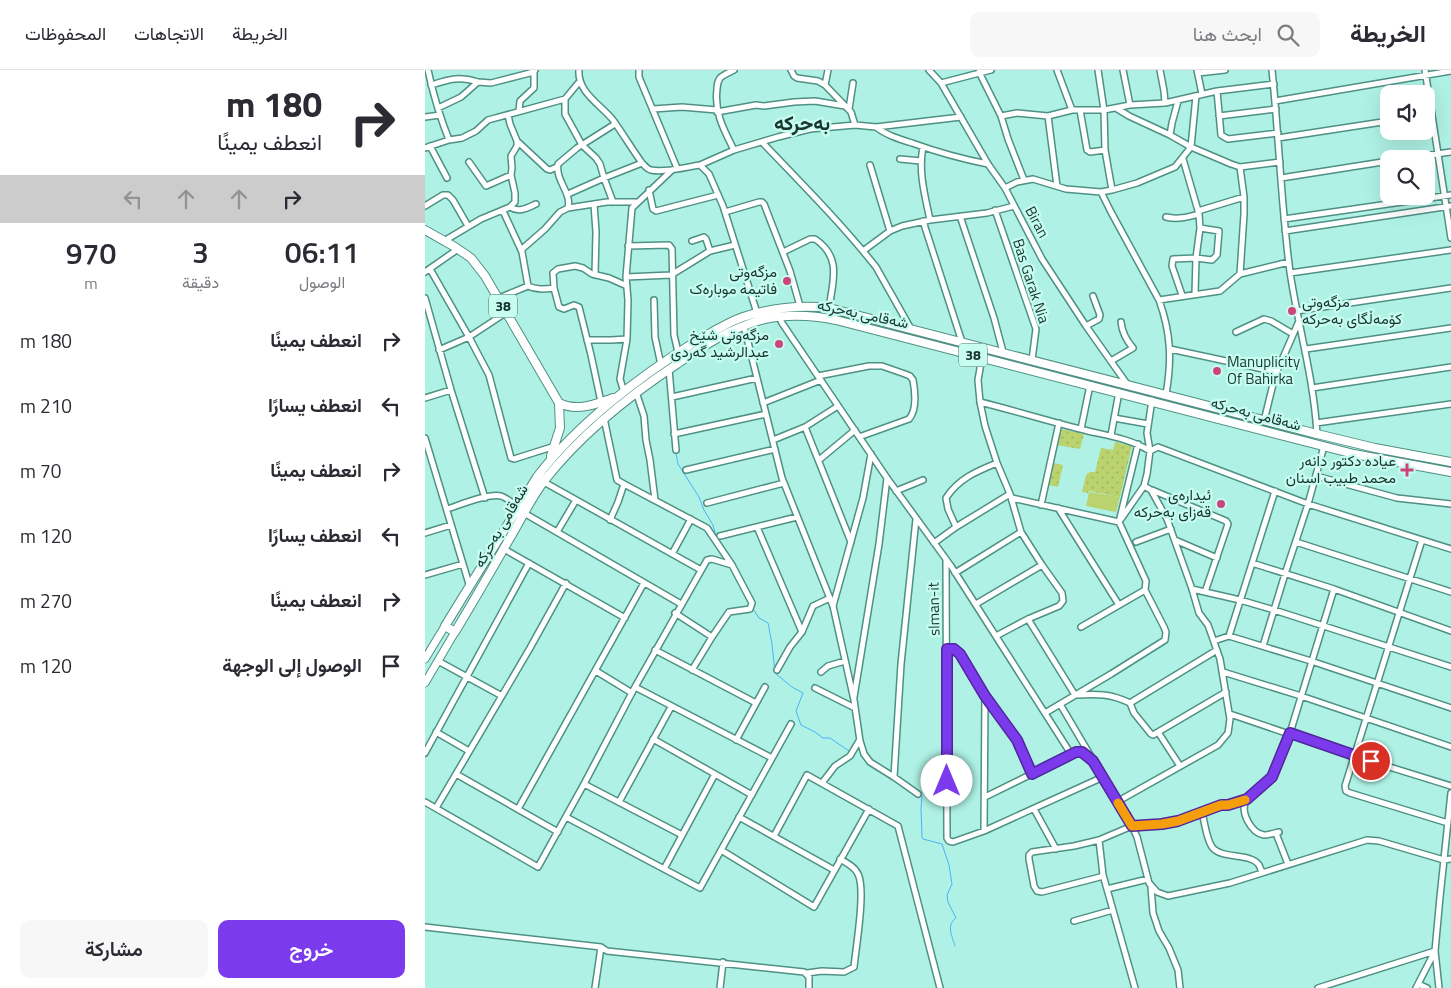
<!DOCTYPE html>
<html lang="ar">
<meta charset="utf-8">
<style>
body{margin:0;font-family:"Titillium Web",Vazirmatn,sans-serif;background:#f7f7f7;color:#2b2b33;direction:rtl;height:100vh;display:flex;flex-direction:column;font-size:19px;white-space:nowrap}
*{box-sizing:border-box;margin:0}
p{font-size:16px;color:#7c7c81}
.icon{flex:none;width:28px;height:28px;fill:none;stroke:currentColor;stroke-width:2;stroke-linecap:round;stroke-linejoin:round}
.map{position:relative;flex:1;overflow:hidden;direction:ltr}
.side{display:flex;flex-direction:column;background:#fff;width:425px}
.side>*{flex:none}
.banner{background:#fff;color:#2b2b33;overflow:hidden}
.buttons{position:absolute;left:955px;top:15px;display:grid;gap:10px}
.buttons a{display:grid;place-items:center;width:55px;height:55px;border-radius:10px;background:#fff;box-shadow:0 5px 20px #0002;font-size:25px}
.pin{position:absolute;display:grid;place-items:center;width:42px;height:42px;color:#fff;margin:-21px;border:2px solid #fff;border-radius:50%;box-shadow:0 1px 5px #0007}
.me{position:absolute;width:55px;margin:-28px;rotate:0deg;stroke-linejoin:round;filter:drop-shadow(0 0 4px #0008)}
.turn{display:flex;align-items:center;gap:18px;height:105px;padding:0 20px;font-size:22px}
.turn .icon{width:65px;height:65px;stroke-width:2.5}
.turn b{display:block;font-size:35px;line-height:42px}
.lanes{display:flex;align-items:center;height:48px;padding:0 20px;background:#0003;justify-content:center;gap:25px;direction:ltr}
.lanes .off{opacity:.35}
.eta{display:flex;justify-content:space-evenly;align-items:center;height:85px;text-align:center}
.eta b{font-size:30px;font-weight:600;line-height:35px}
.action{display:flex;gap:10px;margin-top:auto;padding:10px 20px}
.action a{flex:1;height:58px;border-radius:10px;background:#7c3aed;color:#fff;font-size:20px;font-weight:600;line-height:58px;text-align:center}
.action a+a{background:#f7f7f7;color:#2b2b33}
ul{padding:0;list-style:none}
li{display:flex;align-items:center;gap:15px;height:65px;padding:0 20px}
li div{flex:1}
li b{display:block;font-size:19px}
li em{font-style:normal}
header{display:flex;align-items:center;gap:30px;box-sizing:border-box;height:70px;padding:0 25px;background:#fff;border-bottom:1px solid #e1e1e2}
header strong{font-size:24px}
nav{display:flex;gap:28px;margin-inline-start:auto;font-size:18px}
.search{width:350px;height:45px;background:#f7f7f7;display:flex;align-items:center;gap:12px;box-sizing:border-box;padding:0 18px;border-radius:10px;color:#7c7c81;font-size:19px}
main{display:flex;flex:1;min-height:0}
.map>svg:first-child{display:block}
</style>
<header>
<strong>الخريطة</strong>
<div class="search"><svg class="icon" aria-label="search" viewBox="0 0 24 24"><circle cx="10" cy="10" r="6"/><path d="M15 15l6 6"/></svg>ابحث هنا</div>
<nav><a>الخريطة</a><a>الاتجاهات</a><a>المحفوظات</a></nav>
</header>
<main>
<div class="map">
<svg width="1026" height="918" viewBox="0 0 1026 918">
<defs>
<pattern id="green-dots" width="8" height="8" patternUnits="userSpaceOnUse" patternTransform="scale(1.25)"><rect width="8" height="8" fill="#bad36e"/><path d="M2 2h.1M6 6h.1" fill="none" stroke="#9fb660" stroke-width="1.8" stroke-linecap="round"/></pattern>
</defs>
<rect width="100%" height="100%" fill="#aff2e5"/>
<path fill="url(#green-dots)" d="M636,359L659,364L655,379L632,375Z
M690,372L707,376L695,427L664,421L663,423L657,422L661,405L665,402H670L676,378L688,380Z
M629,393L638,395L633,417L624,415Z"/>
<path fill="#bad36e" d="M664,422L695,427L691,442L661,436Z"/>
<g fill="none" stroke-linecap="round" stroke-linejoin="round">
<path stroke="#49b3f7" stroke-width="1" d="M251,383L253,394L274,427L279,440L288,455L291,466
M328,539L334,548L343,553L347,574L350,603L367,617L378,623L371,641L376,655L390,662L398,668H405L424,681
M495,723L497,726L496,739L497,767L498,769L517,774L524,795L527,814L522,825L523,832L531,848C521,855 527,866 530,876"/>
<defs>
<path id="minor" d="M3,0C8,24 15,47 24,70
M154,0C152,22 176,35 188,50C198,64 207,79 217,93C220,96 222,99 226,100C240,103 261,97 275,95L284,104L298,136L332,243
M214,0V7L252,98
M309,0C305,2 298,5 295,8C293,11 292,16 292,19C289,43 299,60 309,80
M366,0L369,6L372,8L393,11L400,15L426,42L430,55
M504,0L516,13L563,94L580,118L617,189L661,256L702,314
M632,0L647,40
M673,0L679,40L680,80L687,120
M698,0L705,35
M735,0L739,21L740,33
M772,0L777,24
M847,0C854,67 856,135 865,202C873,256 889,309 892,364
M1000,0L1026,168
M554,2L576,46L583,69L599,110
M773,3L800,0
M516,13L566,0
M6,15C25,9 34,6 53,12
M400,15L403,0
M792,21L796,65L803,69L853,63
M140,29V44L157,75L171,88L175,94L179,108L188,132
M850,31L1026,1
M13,38L36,27L53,12L66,13L105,3L110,0
M691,38L704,46L745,65L766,77L806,94L815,97L855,92
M228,39L257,37L292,40
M424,39L428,13
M655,40L662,80L665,82L680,80
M94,41L95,31L109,18V1
M292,42L331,35L339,36L369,32L390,31L420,36
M576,46L592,43L623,46L647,40H679L705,35L740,33L792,21L849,14
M623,46L632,116
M794,46L851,39
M0,47L15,45
M451,57C461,65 474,69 487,73C512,82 537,89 563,94
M745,65L747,53L753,31
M853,68L964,51
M92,71L122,99L125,100L132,97
M337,72C376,113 416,153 451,197L486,259
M5,76L22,108
M498,77C493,101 500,126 505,150
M0,78L24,70L37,68L51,61L63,50L140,29L155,11
M475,89L496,91
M758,89L774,144L775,158L771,188L770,224
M975,89L1026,82
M44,92L61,116L86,105
M275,95L309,80L353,67L385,59L430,55L451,57L536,47
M445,95L465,161
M815,97L819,127V144L815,204
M856,108L964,91
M580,118L592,112L608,109L641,119L676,122L687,120L712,113L750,97L766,77L771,26
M224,120L228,139L231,141L293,125
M676,122L686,142L734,230C746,263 747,290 741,324
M143,124L179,108L217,93
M169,134L171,162L170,205
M0,136L18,125H23L28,130L43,156
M85,137C94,143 102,138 111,134
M143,138L182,132H211
M570,140L611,259L607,290
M78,141L97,182L103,216
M773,141L819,127
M300,142L334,132H337L339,134L365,201L375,236
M535,146L569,248L578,282
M741,147C753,150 763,147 774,144
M859,149L1026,125
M498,151L537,272
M860,161L1026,136
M19,171L56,149L85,137L90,132V123L86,105L87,98L86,86L92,76V71L85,54L83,45
M267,171L279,167L281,169L285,181
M203,176L244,175L247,179L249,265L253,282
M96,180L120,159L135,142L143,138C147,123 130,110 133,94L152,78L190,54
M438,181L465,161L477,156L505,150L562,143L589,136
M358,182L385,169H390C417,187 408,211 404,238
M5,199L44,267L64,305L86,388L89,389L130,376
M0,202L33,179
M865,203L1026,180
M201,207L246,205L285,181L310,175
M757,225L747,196L748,189L771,188L787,190L792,185L794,161L775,158
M0,228L26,320L60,428
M74,228L103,216C111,220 120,219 129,218
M229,230L230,267L236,295
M734,230L795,221L815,204L864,192
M871,241L1026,218
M354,247L357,253L462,408L526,496L646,684
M319,256L357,408L408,536L429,630L435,671L439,684L445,692L469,707L493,724
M661,256L674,249L675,245L668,226
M811,262L839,249L846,251L868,264
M162,270H186L202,269
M745,279L852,302
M881,279L1026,258
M14,280L44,267L82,242
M557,287L553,310L555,332L560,356L572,393L585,424L596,462L617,495L637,523L638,531L634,536L603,549L571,566
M686,291L708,278C701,270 697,262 696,252
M244,299L251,380
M393,306L444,296H457L480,304L485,306L488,310C490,321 492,340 484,349L434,367
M887,318L1026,297
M199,322L195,309L202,269L203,230L201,207L207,138L247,100
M211,322L219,346L221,370L225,390L230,430
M247,327L332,308
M0,328L26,320
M176,332L166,285L154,237L149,235L139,239L134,237L129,218L128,203L133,199L150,196L158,198L167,204L184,208L202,216
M555,332C591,341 626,352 663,361C685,366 705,369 725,381L733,377L883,434L1026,479
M338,333L396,310
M179,348L192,410L199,414L193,432L185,450
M689,348L723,354
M839,351L850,306L874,251
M891,353L1026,334
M380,357L426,472
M656,359L665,315
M249,364L341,344
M686,365L694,322
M0,368L44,514
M348,370L380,357L413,336
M394,390L430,360
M261,400L350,379
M891,406L972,428L1026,434
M119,412L276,500
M199,414L282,458L307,495L327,533L325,539L304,542L287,567L267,600
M727,420L801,451L803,454L780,522
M471,421L498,410
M587,428L694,452
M282,433L359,413
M616,435L634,353
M633,438L694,535
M22,439C35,435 63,423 76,426C82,428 88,433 93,437
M99,443L256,534
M696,449L719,416
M332,457L377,562
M531,457L523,439L521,428C533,409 552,401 572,393
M132,462L151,430
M0,463L26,455
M295,466L372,447
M750,470L792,488
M997,470L920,716L921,721L925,723L1023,753
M711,472L746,459
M871,472L1026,522
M509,473L531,457L585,424
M79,479L200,548
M247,484L266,449
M521,490L522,768L524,771L528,772L559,761L678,707
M827,493L909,519L1026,561
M530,503L596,462
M0,505L38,494
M767,519L815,530L849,540L1026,597
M551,534L617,495
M408,536L438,428L446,384
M250,543L287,567
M603,549L650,625C671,624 685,623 705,633L709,643L726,664L728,665L801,622
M656,557L720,520
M804,566L850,421
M789,571L804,566L886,591L1026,638
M838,576L860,504L883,434L899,376
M522,579H529L535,584L560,625L592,670L607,703
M230,580L331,633
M13,591L77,626
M352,600L365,577L377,562L388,536L405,528
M171,601L207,623
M396,602L403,596L420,591
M798,602L876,626L1026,677
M210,617L347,688
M390,618L430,638
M429,627L454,474L462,408
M705,633L792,580
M635,634L707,756L712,767L724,813L732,822L743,826L805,813L942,770L954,771L1019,790L1026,789
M620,643L686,604L740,570L741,562L739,557L720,520L721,511L694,452L713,374
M805,644L929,686L1026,716
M11,662L44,681
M733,662L755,696
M228,669L327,725
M311,670L340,617
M0,683L104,493
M31,704L133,762
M469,707L476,594L491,449
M397,713L410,696L425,686L434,671
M159,714L257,765
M560,727L651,682H657L664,687
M697,729L793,675L803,663L805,649L795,589L783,555L774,543L767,519L742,449L726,420L719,416L722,404L725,381L722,363L727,330
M0,732L113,797L159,714L210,617L282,490L287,489L307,495
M194,732L246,637
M11,738L105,578L141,513
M93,739L219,513
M609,739L631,779
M777,743C780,753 781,768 787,777C797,790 825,782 834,795C835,797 836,800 837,802
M141,747L275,818L366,654
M314,747L409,800
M559,761L560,626
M854,762C850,763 843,765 839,765C826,763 815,742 821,731C825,723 840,713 847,707L849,703L865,663L909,519
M349,766L382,705L473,756L515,918
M852,766L863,794
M674,770L678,805L710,918
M296,780L389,837L444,739
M239,799L290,704
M678,805L675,807L617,822L612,821L609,816L604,789V785L607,782L649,776L674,770L707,756L737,754L753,751L786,738L822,729
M726,817L728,843L734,861L744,878L753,900L755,918
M682,819L723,809
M649,851L688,840
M0,857L176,877L182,881L379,902L384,907V918
M382,903L397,901L419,902L429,897C431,877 441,819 433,804C430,797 422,793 415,789
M993,914L1002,918
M170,918L176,877
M295,918L298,892
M893,918L1010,881
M991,918L1009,883
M1014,918L1010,881L1015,827L1026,723"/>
<path id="secondary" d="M0,589L20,556
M0,613L30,562"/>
<path id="primary" d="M0,160L30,177L46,188L60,206L134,333L135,358L126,386
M134,333C153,342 170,334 188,328
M1026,392L950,378L892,364L404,238C375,235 346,238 318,247C301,253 286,263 270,272C215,306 151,355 112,407L20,556L30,562C48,532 65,503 82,473C94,453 105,430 119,411C156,364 202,327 252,294C278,276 304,259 336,250C360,244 386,245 411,250L929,384L1026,402"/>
</defs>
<use href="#minor" stroke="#4f9084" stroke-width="8"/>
<use href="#secondary" stroke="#4f9084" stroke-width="9"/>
<use href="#primary" stroke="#4f9084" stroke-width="10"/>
<use href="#minor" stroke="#fff" stroke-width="5"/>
<use href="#secondary" stroke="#fff" stroke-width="7"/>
<use href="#primary" stroke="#fff" stroke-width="8"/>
</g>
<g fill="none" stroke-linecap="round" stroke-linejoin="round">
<defs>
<path id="route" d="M522,711V579H529L535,584L560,626L592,670L607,704L651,682H657L668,691L707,756L737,754L753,751L796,735H803L822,729L847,707L865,663L946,691"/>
</defs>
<use href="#route" stroke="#51269a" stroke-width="12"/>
<use href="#route" stroke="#7c3aed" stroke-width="9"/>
<path stroke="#f59e0b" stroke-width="9" d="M693,733L707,756L737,754L753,751L796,735H803L820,730"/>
</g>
<g fill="#ce4378" stroke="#c7fdf1" stroke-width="2">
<circle cx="362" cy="211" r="5"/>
<circle cx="867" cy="241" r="5"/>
<circle cx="354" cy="274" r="5"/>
<circle cx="792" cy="301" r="5"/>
<path d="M979.5 392.5h5v5h5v5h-5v5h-5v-5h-5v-5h5z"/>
<circle cx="796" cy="434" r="5"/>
</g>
<g text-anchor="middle" stroke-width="4.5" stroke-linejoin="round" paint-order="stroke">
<g fill="#c7fdf1" stroke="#4d716a" stroke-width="1">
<rect x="64" y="224.5" width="28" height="23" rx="4"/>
<rect x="534" y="273.5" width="28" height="23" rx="4"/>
</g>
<g font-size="14" font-weight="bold" fill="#193530">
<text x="78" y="241">38</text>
<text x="548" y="290">38</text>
</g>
<g font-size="15" fill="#193530" stroke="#c7fdf1">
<text transform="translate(612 152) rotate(62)" y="5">Biran</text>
<text transform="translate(606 211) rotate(72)" y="5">Bas Garak Nia</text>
<text transform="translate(438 244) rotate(12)" y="5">شەقامی بەحرکە</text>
<text transform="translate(831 344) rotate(15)" y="5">شەقامی بەحرکە</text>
<text transform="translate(76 456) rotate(-60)" y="5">شەقامی بەحرکە</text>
<text transform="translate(509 539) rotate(-91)" y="5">slman-it</text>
</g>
<g font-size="15" fill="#193530" stroke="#c7fdf1" text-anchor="end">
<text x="352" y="207">مزگەوتی<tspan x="352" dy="17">فاتیمە موبارەک</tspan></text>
<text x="877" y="237" text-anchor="start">مزگەوتی<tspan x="877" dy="17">کۆمەڵگای بەحرکە</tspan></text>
<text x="344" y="270">مزگەوتی شێخ<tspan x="344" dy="17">عبدالرشید گەردی</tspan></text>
<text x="802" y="297" text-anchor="start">Manuplicity<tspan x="802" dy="17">Of Bahirka</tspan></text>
<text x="971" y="396">عياده دكتور دانەر<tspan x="971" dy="17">محمد طبيب اسنان</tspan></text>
<text x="786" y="430">ئیدارەی<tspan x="786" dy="17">قەزای بەحرکە</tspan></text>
</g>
<g font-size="20" font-weight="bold" fill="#193530" stroke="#c7fdf1">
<text x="377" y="60">بەحرکە</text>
</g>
</g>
</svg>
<div class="buttons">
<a><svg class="icon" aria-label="sound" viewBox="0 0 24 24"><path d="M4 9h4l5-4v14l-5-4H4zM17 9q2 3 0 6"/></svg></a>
<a><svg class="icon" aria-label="search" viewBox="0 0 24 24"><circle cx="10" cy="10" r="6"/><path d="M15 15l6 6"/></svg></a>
</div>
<div class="pin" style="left:946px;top:691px;background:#d93025"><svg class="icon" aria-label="arrive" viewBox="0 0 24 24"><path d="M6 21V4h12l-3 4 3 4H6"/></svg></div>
<svg class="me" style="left:522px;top:711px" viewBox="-20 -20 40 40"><circle r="19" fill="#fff"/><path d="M0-13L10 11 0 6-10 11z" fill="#7c3aed"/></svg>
</div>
<section class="side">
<div class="banner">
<div class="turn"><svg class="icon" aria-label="right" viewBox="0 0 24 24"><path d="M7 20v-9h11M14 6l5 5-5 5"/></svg><div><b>180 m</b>انعطف يمينًا</div></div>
<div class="lanes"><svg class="icon off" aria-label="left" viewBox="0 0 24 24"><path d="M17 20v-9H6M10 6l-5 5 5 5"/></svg><svg class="icon off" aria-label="ahead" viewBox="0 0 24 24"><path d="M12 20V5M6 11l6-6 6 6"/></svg><svg class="icon off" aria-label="ahead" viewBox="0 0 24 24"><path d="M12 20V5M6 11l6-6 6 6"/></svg><svg class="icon" aria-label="right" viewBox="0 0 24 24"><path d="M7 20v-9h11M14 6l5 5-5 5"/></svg></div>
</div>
<div class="eta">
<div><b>06:11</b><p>الوصول</p></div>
<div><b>3</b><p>دقيقة</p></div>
<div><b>970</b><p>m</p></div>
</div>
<ul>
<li><svg class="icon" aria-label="right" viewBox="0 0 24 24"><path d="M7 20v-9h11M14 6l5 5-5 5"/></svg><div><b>انعطف يمينًا</b></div><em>180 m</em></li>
<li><svg class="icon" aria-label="left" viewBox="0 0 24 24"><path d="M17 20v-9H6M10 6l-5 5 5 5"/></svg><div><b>انعطف يسارًا</b></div><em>210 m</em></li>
<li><svg class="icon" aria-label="right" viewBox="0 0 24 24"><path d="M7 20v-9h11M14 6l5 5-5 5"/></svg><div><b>انعطف يمينًا</b></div><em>70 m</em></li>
<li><svg class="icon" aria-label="left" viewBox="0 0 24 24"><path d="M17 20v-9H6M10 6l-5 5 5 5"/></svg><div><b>انعطف يسارًا</b></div><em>120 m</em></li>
<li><svg class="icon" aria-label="right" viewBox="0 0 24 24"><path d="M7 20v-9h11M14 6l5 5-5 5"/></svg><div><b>انعطف يمينًا</b></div><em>270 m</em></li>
<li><svg class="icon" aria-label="arrive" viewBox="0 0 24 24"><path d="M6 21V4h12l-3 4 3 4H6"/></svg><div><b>الوصول إلى الوجهة</b></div><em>120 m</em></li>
</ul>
<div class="action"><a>خروج</a><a>مشاركة</a></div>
</section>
</main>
